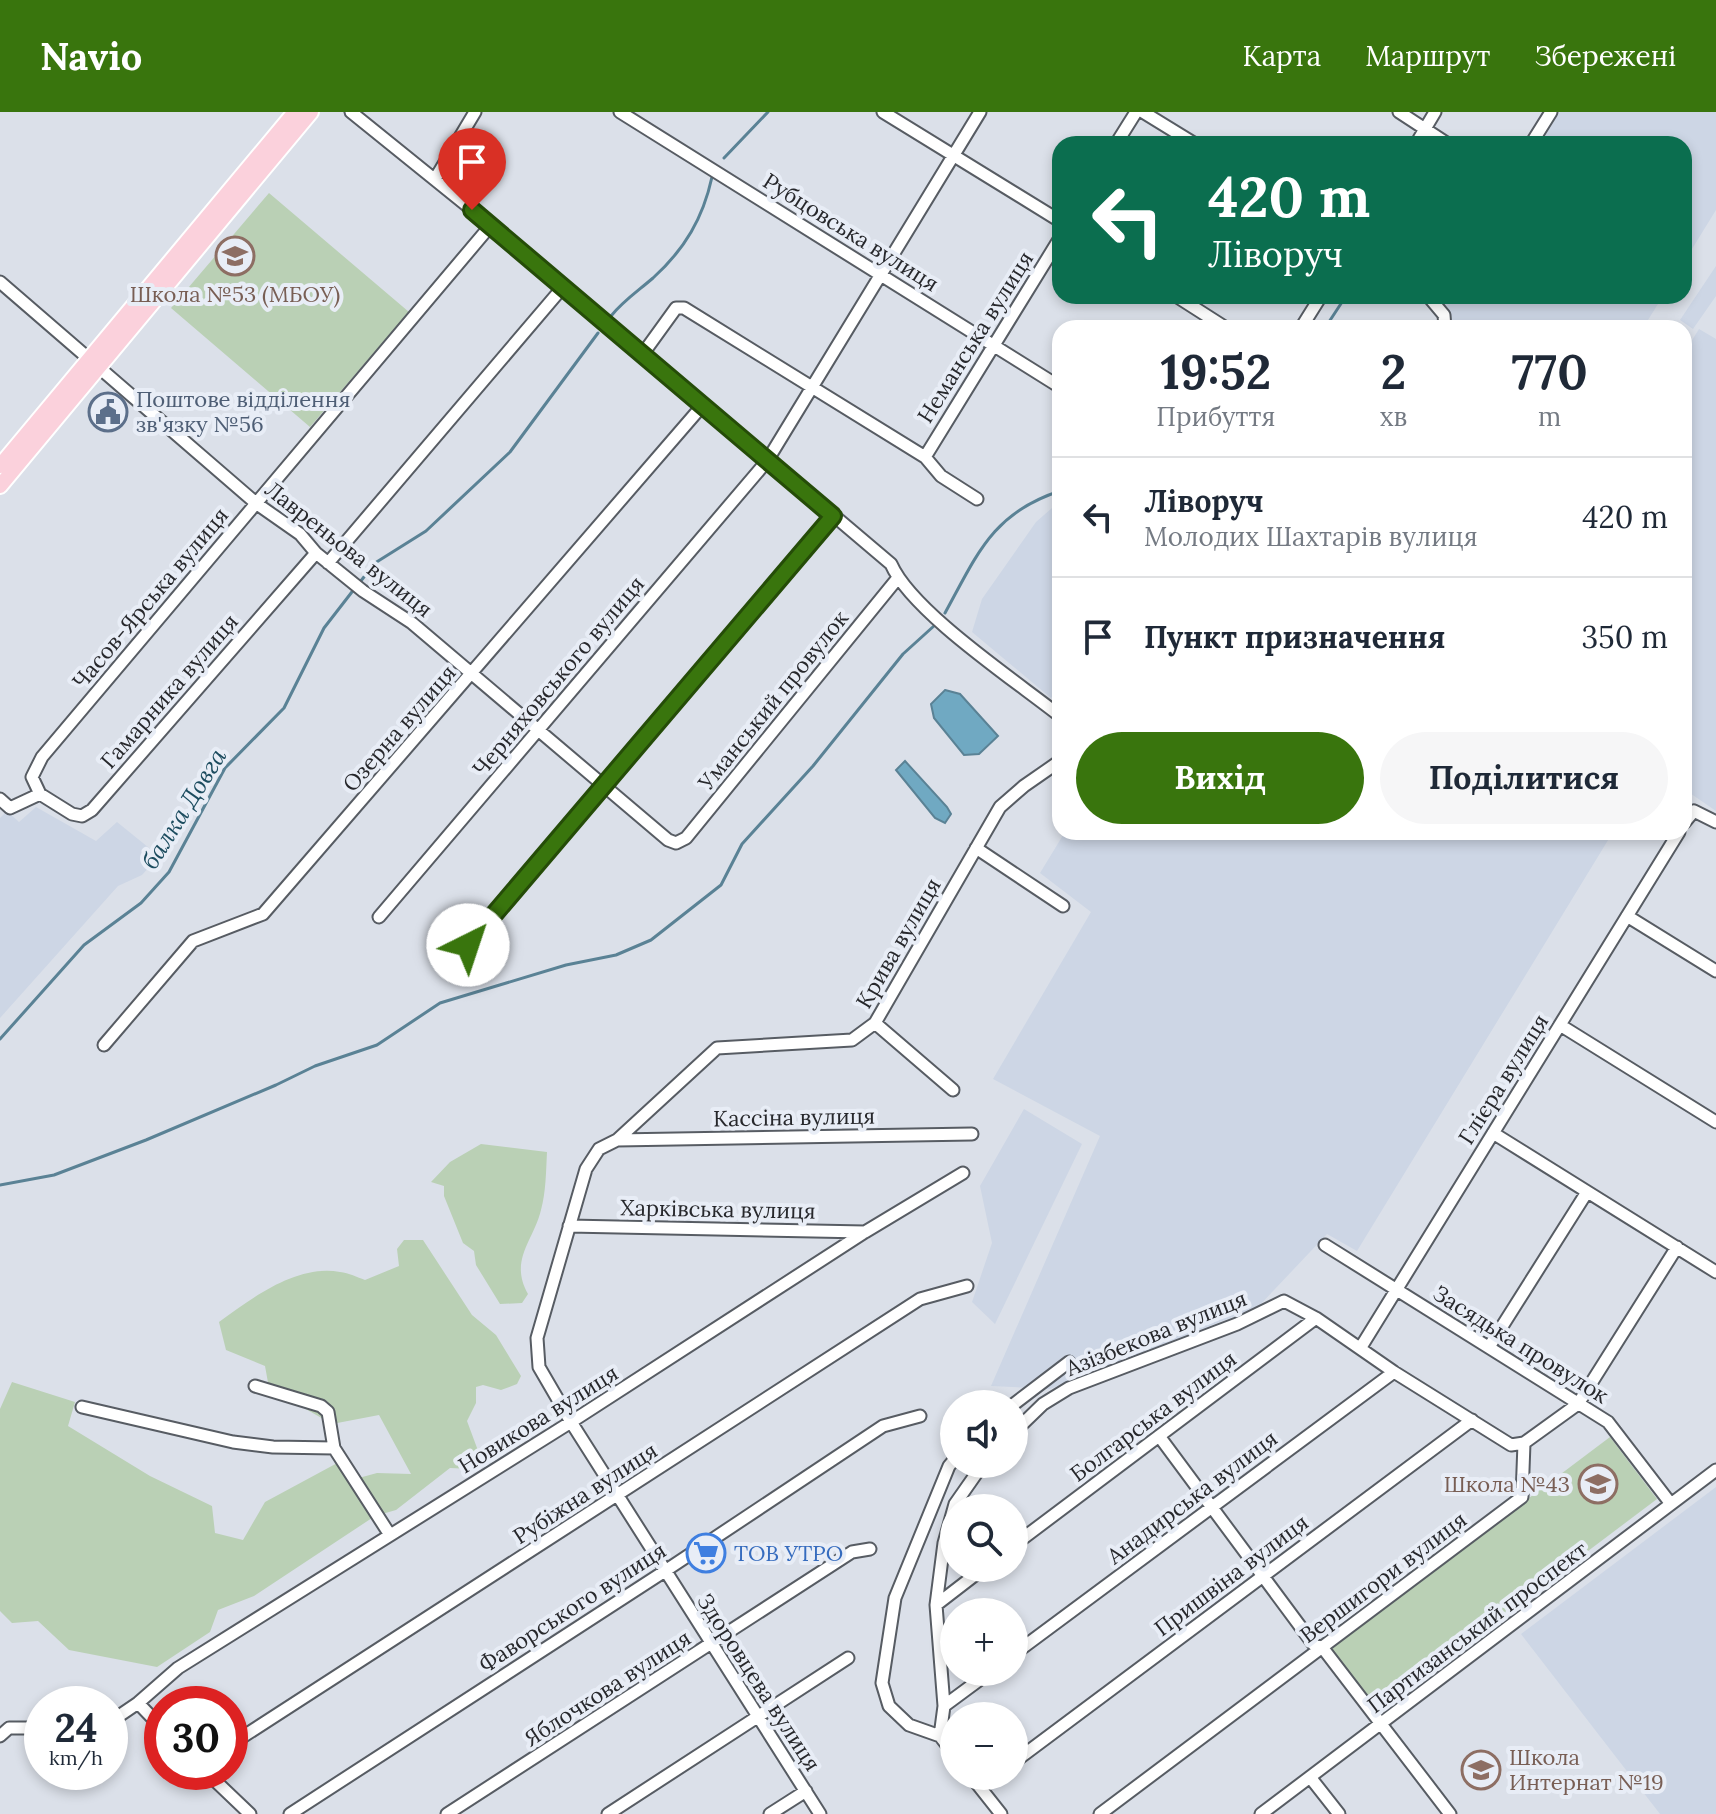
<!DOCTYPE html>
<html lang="uk">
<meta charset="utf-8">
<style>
body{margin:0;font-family:Lora,serif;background:#f6f6f7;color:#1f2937;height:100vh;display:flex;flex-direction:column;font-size:30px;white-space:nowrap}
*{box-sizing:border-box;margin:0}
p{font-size:26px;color:#747a83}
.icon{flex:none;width:44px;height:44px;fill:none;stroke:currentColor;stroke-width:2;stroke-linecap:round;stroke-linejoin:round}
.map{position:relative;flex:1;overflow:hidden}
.sheet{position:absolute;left:1052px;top:208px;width:640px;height:520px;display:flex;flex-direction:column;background:#fff;border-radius:24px;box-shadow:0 4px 12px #0003}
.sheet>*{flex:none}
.hud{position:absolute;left:1052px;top:24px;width:640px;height:168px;border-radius:24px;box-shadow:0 4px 12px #0003;background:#0b6e4f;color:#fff;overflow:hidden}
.tools{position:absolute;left:940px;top:1278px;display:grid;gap:16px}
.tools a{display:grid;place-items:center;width:88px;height:88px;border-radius:50%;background:#fff;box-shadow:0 4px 12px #0003;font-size:40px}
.speed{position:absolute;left:24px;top:1574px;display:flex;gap:16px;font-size:40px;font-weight:700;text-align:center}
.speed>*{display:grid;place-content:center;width:104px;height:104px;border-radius:50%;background:#fff;box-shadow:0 4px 12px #0003;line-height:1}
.speed small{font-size:20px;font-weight:400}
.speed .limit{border:12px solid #d22;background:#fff;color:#111}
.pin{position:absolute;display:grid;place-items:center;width:68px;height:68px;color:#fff;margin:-82px -34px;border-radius:50% 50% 50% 0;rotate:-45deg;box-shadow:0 0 8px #0007}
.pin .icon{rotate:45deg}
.me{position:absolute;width:88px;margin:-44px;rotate:41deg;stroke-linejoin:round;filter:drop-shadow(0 0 6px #0008)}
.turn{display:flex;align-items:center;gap:28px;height:168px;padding:0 24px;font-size:36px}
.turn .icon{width:104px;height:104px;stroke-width:2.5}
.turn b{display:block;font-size:56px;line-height:68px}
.eta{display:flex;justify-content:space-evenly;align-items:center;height:136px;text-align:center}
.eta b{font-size:48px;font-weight:700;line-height:56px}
.cta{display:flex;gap:16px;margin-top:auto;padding:16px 24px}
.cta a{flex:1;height:92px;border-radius:48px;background:#39750d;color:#fff;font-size:32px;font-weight:700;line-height:92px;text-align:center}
.cta a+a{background:#f6f6f7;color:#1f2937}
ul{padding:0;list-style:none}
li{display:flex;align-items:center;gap:24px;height:120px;padding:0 24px;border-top:2px solid #e0e1e3}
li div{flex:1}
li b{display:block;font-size:30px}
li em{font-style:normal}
header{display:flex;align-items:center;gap:48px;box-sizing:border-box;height:112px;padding:0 40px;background:#39750d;color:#fff}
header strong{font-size:38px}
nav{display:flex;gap:44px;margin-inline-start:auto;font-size:28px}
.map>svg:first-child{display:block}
</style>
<header>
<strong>Navio</strong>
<nav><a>Карта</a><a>Маршрут</a><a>Збережені</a></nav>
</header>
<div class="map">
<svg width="1716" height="1702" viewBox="0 0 1716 1702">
<rect width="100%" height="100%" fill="#dbe0e9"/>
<path fill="#cdd6e5" d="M1560,0H1716V98L1684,150V32H1540Z
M1716,154V184L1693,217L1680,208Z
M1446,184H1663L1643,216H1451L1444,194Z
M1699,217L1716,227V699L1684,677V241Z
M1060,389V575L1051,586L972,520L982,487L1036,410Z
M36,695L96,729L117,710L159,744L142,763L118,774L0,906V706L7,699L19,710Z
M1065,720H1613L1357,1139L1327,1122L1258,1195L1050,1277L991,1274L1100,1024L993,967L1091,800L1040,761Z
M1024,997L1082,1032L995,1212L972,1190L992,1131L980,1074Z
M1716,1375V1702H1660L1521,1522Z"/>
<path fill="#bad0b5" d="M269,81L409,200L310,315L171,196Z
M481,1032L547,1040C546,1059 546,1080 541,1098C533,1130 509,1148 528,1182L522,1191L500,1192L476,1153L474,1139L463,1131L444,1084V1074L431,1070L450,1050Z
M404,1128H423L472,1203L496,1223L521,1264L517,1272L501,1278L483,1273L476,1275V1291L467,1309L480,1344L472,1357L450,1356L396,1398L375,1404L254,1484L218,1498L210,1520L157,1555L69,1538L38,1509L12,1511L0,1499V1297L12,1270L75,1290L68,1314L150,1364L212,1394L215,1421L243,1428L265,1390L341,1349L355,1367L377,1361L411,1362L379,1303L332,1312L269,1276L265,1254L226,1238L219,1210C252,1186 297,1152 340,1160C349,1161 357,1165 365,1168L399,1154L397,1137Z
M1610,1325L1657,1387L1377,1598L1330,1536Z"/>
<path fill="#70a9c2" stroke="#5a8295" stroke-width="2" d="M945,578L960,582L998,624L979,642L964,643L934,606L931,592Z
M905,649L947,695L951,702L945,711L935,706L896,658Z"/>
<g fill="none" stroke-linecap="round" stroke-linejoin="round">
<path stroke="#5a8295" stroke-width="3" d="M724,46L768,0
M611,204C623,189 638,179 653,166C685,137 703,106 712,65
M1325,216L1346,184
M360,470L375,451L426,419L510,340L598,221
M945,501C977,443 992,401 1060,379
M0,927L84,833L141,791L169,760L225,656L284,596L324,516L355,476
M0,1073L54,1063L146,1028L276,973L315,954L377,933L440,891L566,853L616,843L651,828L721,773L742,732L813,654L903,542L935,513"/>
<defs>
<path id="minor" d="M351,0L491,113L891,452C912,500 1016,569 1060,604
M620,0L1060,275
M883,0L1060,109
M1143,0L1195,32
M1399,0L1448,32
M1116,32L1136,0
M1416,32L1435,0
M1531,32L1551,0
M435,67L475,0
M0,170L257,392L300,422L316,441L363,479L412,511L668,728L676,731L686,726L897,467
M1176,184L1226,216
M1428,184L1444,203L1445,216
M1301,216L1321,184
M642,243L676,196H684L925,345L941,364L977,387
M925,345L1060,126
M328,451L563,175
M40,682L72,702L82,704L92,698L316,441
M0,687L10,696L40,682L32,665L42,645L491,113
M1684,711L1694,699L1716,710
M976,736L1063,794
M1627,804L1716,859
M379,805L767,349L980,0
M468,833L833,404
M875,911L953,978
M1560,913L1716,1010
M104,933L193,829L263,802L702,294
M1493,1021L1716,1160
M617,1028L972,1022
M569,1114L865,1120
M1325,1133L1608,1310L1671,1392
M1361,1235L1679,720
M1489,1235L1587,1080
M255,1274L321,1294L328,1300L334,1336L390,1423
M1014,1292L1069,1250
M82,1295L233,1330L273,1335L334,1336
M1014,1320L1043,1292L1069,1276L1237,1212L1284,1189L1316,1206L1394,1260L1511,1333L1524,1331
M1159,1324L1314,1533L1322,1535L1450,1702
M1014,1433L1316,1206
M936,1493L984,1456
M1014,1542L1394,1260
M138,1591L162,1616
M944,1594L990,1560
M110,1610L138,1591L178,1556L571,1310L865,1120L963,1061
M0,1624L9,1616H42
M940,1624L909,1613L889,1594L882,1571L895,1486L949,1354L954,1348
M230,1633L920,1187L967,1174
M954,1642L940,1624L944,1594L936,1493L944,1431L955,1392L983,1352
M1014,1650L1472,1308
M206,1660L250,1702
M971,1664L1001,1702
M1310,1665L1339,1702
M981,1675L996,1664
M290,1702L665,1459L883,1314L920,1304
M447,1702L852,1440L870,1437
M608,1702L848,1546
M770,1702L806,1679
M820,1702L571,1310L539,1255L537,1226L586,1057L599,1037L617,1028L717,936L852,928L875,911L1000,695L1024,674L1060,649
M1100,1702L1522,1385L1524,1331L1578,1292L1677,1135
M1261,1702L1716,1358"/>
<path id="major" d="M0,354L295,0
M0,374L311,0"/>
</defs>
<use href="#minor" stroke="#575c63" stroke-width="15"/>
<use href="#major" stroke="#fff" stroke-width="18"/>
<use href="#minor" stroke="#fff" stroke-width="11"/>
<use href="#major" stroke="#fbd1dc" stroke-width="14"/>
</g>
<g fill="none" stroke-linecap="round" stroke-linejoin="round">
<defs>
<path id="route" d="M468,833L833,404L472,98"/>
</defs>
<use href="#route" stroke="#254c08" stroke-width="20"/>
<use href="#route" stroke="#39750d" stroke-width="14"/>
</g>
<defs>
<symbol id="school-ring" viewBox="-11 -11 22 22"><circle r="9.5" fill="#e8edf6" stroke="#8d6e63" stroke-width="1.5"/><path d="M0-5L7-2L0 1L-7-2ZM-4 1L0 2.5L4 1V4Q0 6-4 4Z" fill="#8d6e63"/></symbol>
<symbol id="civic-ring" viewBox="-11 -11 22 22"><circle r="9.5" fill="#e8edf6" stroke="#5c6f8a" stroke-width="1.5"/><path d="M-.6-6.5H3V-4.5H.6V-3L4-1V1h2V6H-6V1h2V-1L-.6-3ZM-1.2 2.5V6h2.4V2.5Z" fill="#5c6f8a"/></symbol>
<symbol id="supermarket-ring" viewBox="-11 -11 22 22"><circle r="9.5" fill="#e8edf6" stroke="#3f7fe0" stroke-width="1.5"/><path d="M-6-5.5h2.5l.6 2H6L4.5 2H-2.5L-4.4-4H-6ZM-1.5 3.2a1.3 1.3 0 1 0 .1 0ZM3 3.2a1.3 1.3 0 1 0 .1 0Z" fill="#3f7fe0"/></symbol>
</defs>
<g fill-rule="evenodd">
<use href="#school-ring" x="213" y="122" width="44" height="44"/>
<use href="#civic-ring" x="86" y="278" width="44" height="44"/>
<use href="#school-ring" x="1576" y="1350" width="44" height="44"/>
<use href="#supermarket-ring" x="684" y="1419" width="44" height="44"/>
<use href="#school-ring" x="1459" y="1636" width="44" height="44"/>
</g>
<g text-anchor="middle" stroke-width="8" stroke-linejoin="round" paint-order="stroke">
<g font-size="22" fill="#27282c" stroke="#e8edf6">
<text transform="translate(851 120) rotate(32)" y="8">Рубцовська вулиця</text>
<text transform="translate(975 225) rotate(-58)" y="8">Неманська вулиця</text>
<text transform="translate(349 437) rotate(38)" y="8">Лавреньова вулиця</text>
<text transform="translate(150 486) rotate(-50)" y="8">Часов-Ярська вулиця</text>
<text transform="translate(558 564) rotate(-50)" y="8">Черняховського вулиця</text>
<text transform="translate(169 579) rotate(-49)" y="8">Гамарника вулиця</text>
<text transform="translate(773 588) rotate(-51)" y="8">Уманський провулок</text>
<text transform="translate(399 616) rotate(-49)" y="8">Озерна вулиця</text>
<text transform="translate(898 831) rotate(-60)" y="8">Крива вулиця</text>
<text transform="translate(1503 967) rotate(-58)" y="8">Глієра вулиця</text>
<text transform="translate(794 1005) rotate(-1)" y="8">Кассіна вулиця</text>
<text transform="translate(718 1097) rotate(1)" y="8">Харківська вулиця</text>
<text transform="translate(1156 1221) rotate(-22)" y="8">Азізбекова вулиця</text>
<text transform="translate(1521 1232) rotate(32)" y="8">Засядька провулок</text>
<text transform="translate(1153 1304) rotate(-37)" y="8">Болгарська вулиця</text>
<text transform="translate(538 1307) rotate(-32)" y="8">Новикова вулиця</text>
<text transform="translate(585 1381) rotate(-33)" y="8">Рубіжна вулиця</text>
<text transform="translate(1192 1385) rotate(-37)" y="8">Анадирська вулиця</text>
<text transform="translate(1231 1463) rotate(-37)" y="8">Пришвіна вулиця</text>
<text transform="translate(1383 1465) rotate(-37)" y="8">Вершигори вулиця</text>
<text transform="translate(572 1495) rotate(-33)" y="8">Фаворського вулиця</text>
<text transform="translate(1477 1515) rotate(-37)" y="8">Партизанський проспект</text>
<text transform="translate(759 1570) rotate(57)" y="8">Здоровцева вулиця</text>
<text transform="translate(607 1576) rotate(-33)" y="8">Яблочкова вулиця</text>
</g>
<g font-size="22" fill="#785e54" stroke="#e8edf6">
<text x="235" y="190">Школа №53 (МБОУ)</text>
<text x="1570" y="1380" text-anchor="end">Школа №43</text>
<text x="1509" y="1653" text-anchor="start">Школа<tspan x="1509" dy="25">Интернат №19</tspan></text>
</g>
<g font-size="22" fill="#4e5e75" stroke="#e8edf6" text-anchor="start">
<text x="136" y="295">Поштове відділення<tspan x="136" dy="25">зв'язку №56</tspan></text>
</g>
<g font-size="22" fill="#366cbe" stroke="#e8edf6" text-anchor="start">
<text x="734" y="1449">ТОВ УТРО</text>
</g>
<g font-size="24" font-style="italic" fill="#1c4c5f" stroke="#e8edf6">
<text transform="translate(184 697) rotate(-58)" y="8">балка Довга</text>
</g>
</g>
</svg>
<div class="tools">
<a><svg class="icon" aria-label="sound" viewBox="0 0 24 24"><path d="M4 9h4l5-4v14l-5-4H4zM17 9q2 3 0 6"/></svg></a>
<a><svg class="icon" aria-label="search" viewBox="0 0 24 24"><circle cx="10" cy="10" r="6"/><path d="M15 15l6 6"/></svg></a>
<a>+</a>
<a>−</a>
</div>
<div class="speed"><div>24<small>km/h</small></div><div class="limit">30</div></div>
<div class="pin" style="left:472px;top:98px;background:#d93025"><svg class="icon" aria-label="arrive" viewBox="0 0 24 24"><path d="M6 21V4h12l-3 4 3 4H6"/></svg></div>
<svg class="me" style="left:468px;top:833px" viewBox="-20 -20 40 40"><circle r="19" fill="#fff"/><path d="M0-13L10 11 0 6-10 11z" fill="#39750d"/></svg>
<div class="hud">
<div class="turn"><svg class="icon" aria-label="left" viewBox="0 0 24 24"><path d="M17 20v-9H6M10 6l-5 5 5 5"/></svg><div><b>420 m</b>Ліворуч</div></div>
</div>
<section class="sheet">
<div class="eta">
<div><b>19:52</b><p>Прибуття</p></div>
<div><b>2</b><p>хв</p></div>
<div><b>770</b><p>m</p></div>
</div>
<ul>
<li><svg class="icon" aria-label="left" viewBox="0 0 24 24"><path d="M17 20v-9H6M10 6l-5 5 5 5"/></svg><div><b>Ліворуч</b><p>Молодих Шахтарів вулиця</p></div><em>420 m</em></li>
<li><svg class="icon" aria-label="arrive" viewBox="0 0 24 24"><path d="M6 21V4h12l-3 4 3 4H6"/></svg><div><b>Пункт призначення</b></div><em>350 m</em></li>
</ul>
<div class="cta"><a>Вихід</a><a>Поділитися</a></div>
</section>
</div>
